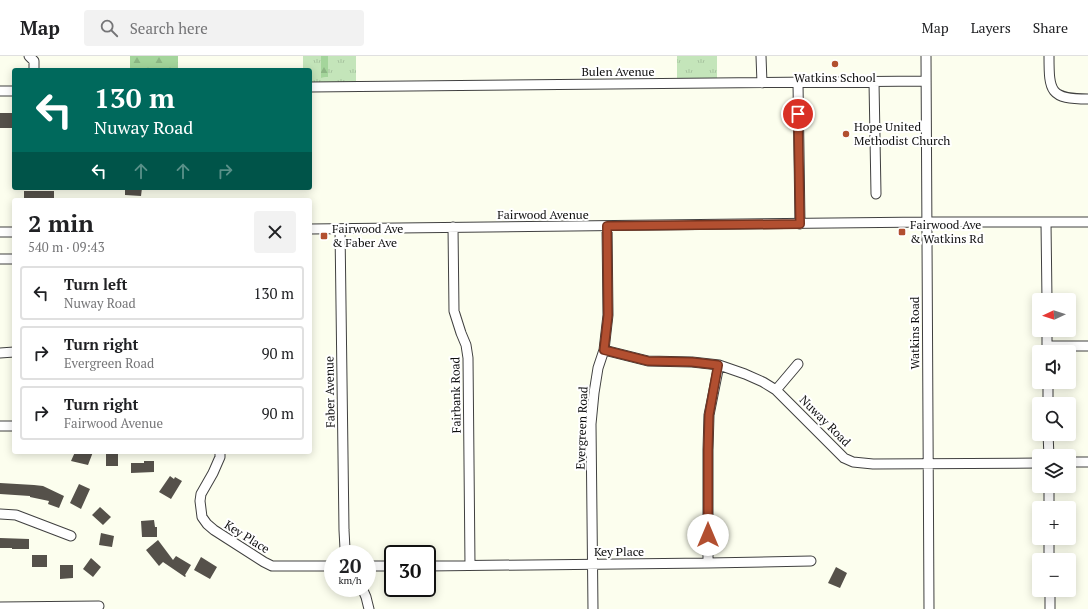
<!DOCTYPE html>
<meta charset="utf-8">
<style>
body{margin:0;font-family:"PT Serif",serif;background:#f2f2f2;color:#202124;height:100vh;display:flex;flex-direction:column;font-size:15px;white-space:nowrap}
*{box-sizing:border-box;margin:0}
p{font-size:13px;color:#757577}
.icon{flex:none;width:22px;height:22px;fill:none;stroke:currentColor;stroke-width:2;stroke-linecap:round;stroke-linejoin:round}
.map{position:relative;flex:1;overflow:hidden}
.sheet{position:absolute;left:12px;top:142px;width:300px;height:256px;display:flex;flex-direction:column;background:#fff;border-radius:4px;box-shadow:0 2px 10px #0003}
.sheet>*{flex:none}
.banner{position:absolute;left:12px;top:12px;width:300px;height:122px;border-radius:4px;box-shadow:0 2px 10px #0003;background:#00695c;color:#fff;overflow:hidden}
.needle{width:26px;rotate:266deg}
.fabs{position:absolute;left:1032px;top:237px;display:grid;gap:8px}
.fabs a{display:grid;place-items:center;width:44px;height:44px;border-radius:4px;background:#fff;box-shadow:0 2px 10px #0003;font-size:20px}
.speed{position:absolute;left:324px;top:489px;display:flex;gap:8px;font-size:20px;font-weight:700;text-align:center}
.speed>*{display:grid;place-content:center;width:52px;height:52px;border-radius:50%;background:#fff;box-shadow:0 2px 10px #0003;line-height:1}
.speed small{font-size:10px;font-weight:400}
.speed .limit{border:2px solid #111;border-radius:6px;background:#fff;color:#111}
.pin{position:absolute;display:grid;place-items:center;width:34px;height:34px;color:#fff;margin:-17px;border:2px solid #fff;border-radius:50%;box-shadow:0 1px 4px #0007}
.me{position:absolute;width:44px;margin:-22px;rotate:0deg;stroke-linejoin:round;filter:drop-shadow(0 0 3px #0008)}
.turn{display:flex;align-items:center;gap:14px;height:84px;padding:0 16px;font-size:18px}
.turn .icon{width:52px;height:52px;stroke-width:2.5}
.turn b{display:block;font-size:28px;line-height:34px}
.lanes{display:flex;align-items:center;height:38px;padding:0 16px;background:#0003;justify-content:center;gap:20px;direction:ltr}
.lanes .off{opacity:.35}
.round{display:grid;place-items:center;flex:none;width:42px;height:42px;border-radius:4px;background:#f2f2f2}
.summary{display:flex;align-items:center;justify-content:space-between;height:68px;padding:0 16px}
h1{font-size:24px;font-weight:700;line-height:30px}
ul{padding:0;list-style:none}
li{display:flex;align-items:center;gap:12px;height:54px;margin:0 8px 6px;padding:0 8px;border:2px solid #e0e0e0;border-radius:4px}
li div{flex:1}
li b{display:block;font-size:15px}
li em{font-style:normal}
header{display:flex;align-items:center;gap:24px;box-sizing:border-box;height:56px;padding:0 20px;background:#fff;border-bottom:1px solid #e0e0e0}
header strong{font-size:19px}
nav{display:flex;gap:22px;margin-inline-start:auto;font-size:14px}
.search{width:280px;height:36px;background:#f2f2f2;display:flex;align-items:center;gap:10px;box-sizing:border-box;padding:0 14px;border-radius:4px;color:#757577;font-size:15px}
.map>svg:first-child{display:block}
</style>
<header>
<strong>Map</strong>
<div class="search"><svg class="icon" aria-label="search" viewBox="0 0 24 24"><circle cx="10" cy="10" r="6"/><path d="M15 15l6 6"/></svg>Search here</div>
<nav><a>Map</a><a>Layers</a><a>Share</a></nav>
</header>
<div class="map">
<svg width="1088" height="553" viewBox="0 0 1088 553">
<defs>
<pattern id="grass-tufts" width="24" height="20" patternUnits="userSpaceOnUse"><rect width="24" height="20" fill="#c4e5ba"/><path d="M3 7l-1-3M5 7V3M7 7l1-3M15 17l-1-3M17 17v-4M19 17l1-3" fill="none" stroke="#a7c39f"/></pattern>
<pattern id="forest-firs" width="22" height="20" patternUnits="userSpaceOnUse"><rect width="22" height="20" fill="#a4d59b"/><path d="M5 1l3.5 6h-7zM16 11l3.5 6h-7z" fill="#8cb684"/></pattern>
</defs>
<rect width="100%" height="100%" fill="#fcfeee"/>
<path fill="url(#grass-tufts)" d="M303,0H321V22L328,21V0H356V27L310,28V14H303Z
M677,0H717V23H677Z"/>
<path fill="url(#forest-firs)" d="M130,0H178V14H130Z
M321,0H328V21L321,22Z"/>
<path fill="#55514a" d="M0,57H14V72H0Z
M125,132H142L141,140L125,139Z
M24,135H54V144H24Z
M75,396L83,398L84,396H93L88,409L71,405Z
M106,396H118V410H106Z
M144,405H154V416L131,417V407H144Z
M170,420L174,423L175,421L182,425L171,443L159,436Z
M0,427L34,429L43,430L64,440L59,452L48,448L49,445L30,441V440L0,438Z
M79,428L90,433L81,453L70,447Z
M100,451L111,461L103,469L92,459Z
M154,464L155,471H157V481H142L141,465Z
M101,477L114,480L112,491L99,489Z
M0,482L29,483V493H12V492H0Z
M158,484L173,504L176,500L191,509L185,519L186,520L185,521L163,506L159,510L146,494Z
M32,499H47V511H32Z
M201,501L217,511L210,523L194,514Z
M91,502L101,511L93,521L83,513Z
M60,509H73V522L60,523Z
M836,511L847,517L840,532L828,527Z"/>
<g fill="none" stroke-linecap="round" stroke-linejoin="round">
<defs>
<path id="minor" d="M29,0L34,5V14
M761,0L762,27
M926,0L929,553
M1049,0C1049,36 1050,43 1088,43
M874,26L876,138
M798,27L800,168
M310,31L926,25
M0,35H14
M1046,167L1047,244
M453,171L454,255L461,277L466,289L468,302L470,509
M310,173L927,166H1088
M340,173L344,474L345,493L346,498
M0,176H14
M0,203H14
M1047,274V295
M1047,290H1088
M604,294L648,305L692,306L719,309L745,318L763,326L776,334L844,402L853,406L873,408L1039,407
M0,297L14,296
M1048,326V348
M776,334L798,308
M0,370H14
M1048,378L1049,400
M220,396V401L213,417L201,438L200,445L202,461L207,468L214,474L264,506L272,510H333
M1069,406H1088
M1049,430V452
M0,458L16,459L71,480
M1049,482V504
M708,507V394L709,359L719,309
M367,510H393
M427,510L708,507L811,505
M362,532L366,541L369,553
M1050,534V553
M0,551L99,550
M593,553L591,368L594,337L598,312L604,294L608,259L607,170"/>
</defs>
<use href="#minor" stroke="#404040" stroke-width="11"/>
<use href="#minor" stroke="#fff" stroke-width="9"/>
</g>
<g fill="none" stroke-linecap="round" stroke-linejoin="round">
<defs>
<path id="route" d="M708,479V394L709,359L718,309L692,306L648,305L604,294L608,259L607,170L800,168L798,58"/>
</defs>
<use href="#route" stroke="#74331f" stroke-width="10"/>
<use href="#route" stroke="#b24f30" stroke-width="7"/>
</g>
<g fill="#b24f30" stroke="#fff" stroke-width="1.5">
<circle cx="835" cy="8" r="4"/>
<circle cx="846" cy="78" r="4"/>
<rect x="898" y="172" width="8" height="8" rx="2"/>
<rect x="320" y="176" width="8" height="8" rx="2"/>
</g>
<g text-anchor="middle" stroke-width="4" stroke-linejoin="round" paint-order="stroke">
<g font-size="12" fill="#0d0d0d" stroke="#fff">
<text x="618" y="20">Bulen Avenue</text>
<text x="543" y="163">Fairwood Avenue</text>
<text transform="translate(915 277) rotate(-90)" y="4">Watkins Road</text>
<text transform="translate(330 336) rotate(-91)" y="4">Faber Avenue</text>
<text transform="translate(456 339) rotate(-91)" y="4">Fairbank Road</text>
<text transform="translate(825 365) rotate(45)" y="4">Nuway Road</text>
<text transform="translate(582 372) rotate(-88)" y="4">Evergreen Road</text>
<text transform="translate(247 481) rotate(32)" y="4">Key Place</text>
<text x="619" y="500">Key Place</text>
</g>
<g font-size="12" fill="#0d0d0d" stroke="#fff" text-anchor="start">
<text x="835" y="26" text-anchor="middle">Watkins School</text>
<text x="854" y="75">Hope United<tspan x="854" dy="14">Methodist Church</tspan></text>
<text x="910" y="173">Fairwood Ave<tspan x="910" dy="14">&amp; Watkins Rd</tspan></text>
<text x="332" y="177">Fairwood Ave<tspan x="332" dy="14">&amp; Faber Ave</tspan></text>
</g>
</g>
</svg>
<div class="fabs">
<a><svg class="needle" viewBox="-14 -14 28 28"><path d="M0-13l5 13h-10z" fill="#e53935"/><path d="M0 13l5-13h-10z" fill="#757577"/></svg></a>
<a><svg class="icon" aria-label="sound" viewBox="0 0 24 24"><path d="M4 9h4l5-4v14l-5-4H4zM17 9q2 3 0 6"/></svg></a>
<a><svg class="icon" aria-label="search" viewBox="0 0 24 24"><circle cx="10" cy="10" r="6"/><path d="M15 15l6 6"/></svg></a>
<a><svg class="icon" aria-label="layers" viewBox="0 0 24 24"><path d="M12 4l9 5-9 5-9-5zM3 14l9 5 9-5"/></svg></a>
<a>+</a>
<a>−</a>
</div>
<div class="speed"><div>20<small>km/h</small></div><div class="limit">30</div></div>
<div class="pin" style="left:798px;top:58px;background:#d93025"><svg class="icon" aria-label="arrive" viewBox="0 0 24 24"><path d="M6 21V4h12l-3 4 3 4H6"/></svg></div>
<svg class="me" style="left:708px;top:479px" viewBox="-20 -20 40 40"><circle r="19" fill="#fff"/><path d="M0-13L10 11 0 6-10 11z" fill="#b24f30"/></svg>
<div class="banner">
<div class="turn"><svg class="icon" aria-label="left" viewBox="0 0 24 24"><path d="M17 20v-9H6M10 6l-5 5 5 5"/></svg><div><b>130 m</b>Nuway Road</div></div>
<div class="lanes"><svg class="icon" aria-label="left" viewBox="0 0 24 24"><path d="M17 20v-9H6M10 6l-5 5 5 5"/></svg><svg class="icon off" aria-label="ahead" viewBox="0 0 24 24"><path d="M12 20V5M6 11l6-6 6 6"/></svg><svg class="icon off" aria-label="ahead" viewBox="0 0 24 24"><path d="M12 20V5M6 11l6-6 6 6"/></svg><svg class="icon off" aria-label="right" viewBox="0 0 24 24"><path d="M7 20v-9h11M14 6l5 5-5 5"/></svg></div>
</div>
<section class="sheet">
<div class="summary"><div><h1>2 min</h1><p>540 m · 09:43</p></div><a class="round"><svg class="icon" aria-label="close" viewBox="0 0 24 24"><path d="M6 6l12 12M18 6L6 18"/></svg></a></div>
<ul>
<li><svg class="icon" aria-label="left" viewBox="0 0 24 24"><path d="M17 20v-9H6M10 6l-5 5 5 5"/></svg><div><b>Turn left</b><p>Nuway Road</p></div><em>130 m</em></li>
<li><svg class="icon" aria-label="right" viewBox="0 0 24 24"><path d="M7 20v-9h11M14 6l5 5-5 5"/></svg><div><b>Turn right</b><p>Evergreen Road</p></div><em>90 m</em></li>
<li><svg class="icon" aria-label="right" viewBox="0 0 24 24"><path d="M7 20v-9h11M14 6l5 5-5 5"/></svg><div><b>Turn right</b><p>Fairwood Avenue</p></div><em>90 m</em></li>
</ul>
</section>
</div>
